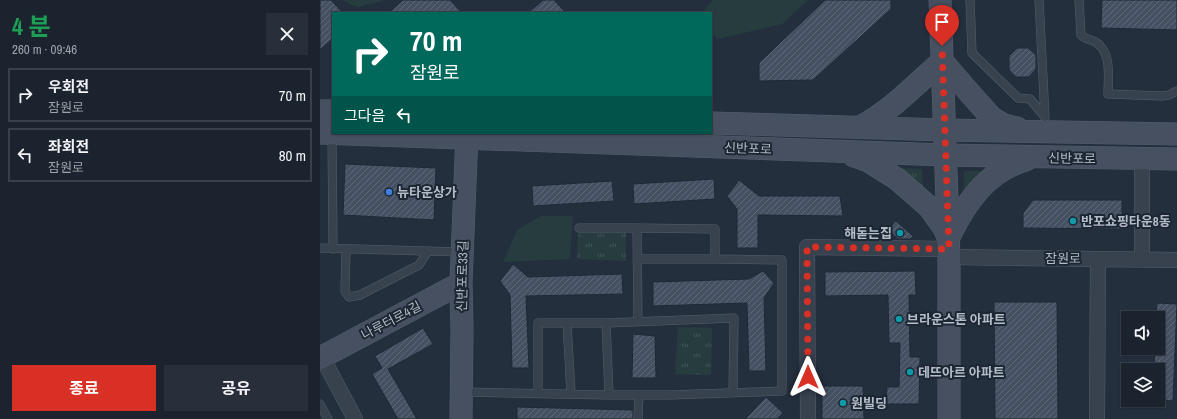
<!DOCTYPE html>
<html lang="ko">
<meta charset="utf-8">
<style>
body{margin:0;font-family:"Archivo Narrow","Noto Sans KR",sans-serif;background:#282f3a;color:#f1f3f6;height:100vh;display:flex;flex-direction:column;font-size:15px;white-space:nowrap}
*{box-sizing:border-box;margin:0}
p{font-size:13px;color:#a0a4aa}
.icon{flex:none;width:22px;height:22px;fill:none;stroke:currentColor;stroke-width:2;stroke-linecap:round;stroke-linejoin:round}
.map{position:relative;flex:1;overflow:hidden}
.side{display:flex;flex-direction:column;background:#1b232e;width:320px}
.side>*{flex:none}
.guide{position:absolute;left:12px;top:12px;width:380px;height:122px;border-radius:0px;box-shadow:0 1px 3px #0004,0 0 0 1px #39404a;background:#00695c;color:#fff;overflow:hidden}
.fabs{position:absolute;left:801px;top:311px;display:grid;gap:8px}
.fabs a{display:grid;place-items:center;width:44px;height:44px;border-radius:0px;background:#1b232e;box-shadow:0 1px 3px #0004,0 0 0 1px #39404a;font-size:20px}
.pin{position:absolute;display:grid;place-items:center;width:34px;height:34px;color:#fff;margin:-41px -17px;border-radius:50% 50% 50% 0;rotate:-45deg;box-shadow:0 0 4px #0007}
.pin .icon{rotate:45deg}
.me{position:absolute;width:44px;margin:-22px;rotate:0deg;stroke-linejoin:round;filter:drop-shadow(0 0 3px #0008)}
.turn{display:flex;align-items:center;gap:14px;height:84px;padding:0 12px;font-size:18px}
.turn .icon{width:52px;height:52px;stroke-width:2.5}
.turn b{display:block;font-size:28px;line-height:34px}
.then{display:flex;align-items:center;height:38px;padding:0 12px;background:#0003;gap:8px;font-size:15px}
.round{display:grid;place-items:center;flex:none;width:42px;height:42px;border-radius:0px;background:#282f3a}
.summary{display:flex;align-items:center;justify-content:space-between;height:68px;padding:0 12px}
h1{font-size:24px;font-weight:700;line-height:30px;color:#1e9e55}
.action{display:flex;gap:8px;margin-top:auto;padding:8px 12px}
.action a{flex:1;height:46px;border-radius:0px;background:#d93025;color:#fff;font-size:16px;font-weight:700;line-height:46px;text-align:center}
.action a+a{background:#282f3a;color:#f1f3f6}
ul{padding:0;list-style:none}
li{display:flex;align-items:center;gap:12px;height:54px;margin:0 8px 6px;padding:0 4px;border:2px solid #39404a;border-radius:0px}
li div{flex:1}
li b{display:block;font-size:15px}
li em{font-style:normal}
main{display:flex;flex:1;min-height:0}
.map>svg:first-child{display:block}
</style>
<main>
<section class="side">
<div class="summary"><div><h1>4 분</h1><p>260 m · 09:46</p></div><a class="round"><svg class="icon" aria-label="close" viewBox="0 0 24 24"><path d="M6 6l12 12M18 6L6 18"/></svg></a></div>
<ul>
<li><svg class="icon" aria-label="right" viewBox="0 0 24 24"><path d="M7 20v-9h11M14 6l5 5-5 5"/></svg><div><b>우회전</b><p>잠원로</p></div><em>70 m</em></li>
<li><svg class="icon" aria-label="left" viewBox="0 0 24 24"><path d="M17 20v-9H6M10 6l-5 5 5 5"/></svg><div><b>좌회전</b><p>잠원로</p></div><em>80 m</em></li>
</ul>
<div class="action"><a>종료</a><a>공유</a></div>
</section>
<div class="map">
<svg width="857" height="419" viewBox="0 0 857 419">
<defs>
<pattern id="grass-tufts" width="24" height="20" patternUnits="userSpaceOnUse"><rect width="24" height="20" fill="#263c3f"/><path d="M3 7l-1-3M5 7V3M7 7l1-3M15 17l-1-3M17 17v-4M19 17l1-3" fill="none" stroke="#435659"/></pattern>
<pattern id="building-hatch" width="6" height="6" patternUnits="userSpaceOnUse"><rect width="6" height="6" fill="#455162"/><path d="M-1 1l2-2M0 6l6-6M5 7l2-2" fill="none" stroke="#5d6877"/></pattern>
</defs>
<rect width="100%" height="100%" fill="#242f3e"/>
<path fill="url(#grass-tufts)" d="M23,0H65L37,7Z
M572,168L602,169L603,196Z
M644,171H670L644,196Z
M258,231L306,232V261L257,259Z
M358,327L392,328L391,375L355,374Z"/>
<path fill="#263c3f" d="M393,0H488L462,24L398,39L391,33V13H382Z
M222,216H253L250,259L183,262L198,229Z"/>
<path fill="url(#building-hatch)" stroke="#1f2835" d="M0,0H11L23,13H13V38L0,50Z
M83,0H130L142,13H69Z
M223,0H234L246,13H208Z
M505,0H571V9L493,80L439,81V63Z
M782,0H857V30L781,28Z
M697,48H708L716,55V69L709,77H696L689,70V56Z
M25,164L116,168L114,220L23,215Z
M394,179L395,199L314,204L313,184Z
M419,180L439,196H520L523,216L438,215V248H417V209L407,196Z
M292,181L294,201L213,206L212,186Z
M713,200H802V229L703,228V213Z
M576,221L593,236L590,239H578L568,230Z
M193,264L208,277L302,274L303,294L206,296L209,368H192L190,295L180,281Z
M443,271L454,283L444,298L446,371H429L427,303L333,306V282L429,279Z
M595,271L596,295H589L590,357H600L599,404H566L567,387H579L580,343H569L568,295L505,296V272Z
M674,302H737L738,419H675Z
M837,303L857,304L853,401L838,400V370H834L835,348H838V318H836Z
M103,328L113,344L68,369L97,419H78L52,374L62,368L55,356Z
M313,334L335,336L336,378H312Z
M502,386H543L544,419H502Z
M446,397L463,413L457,419H425Z
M197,407L313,410V419H197Z"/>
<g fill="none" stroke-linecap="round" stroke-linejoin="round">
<defs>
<path id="lane" d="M650,0L652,53L698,98L710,99L725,117L719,0
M759,0L761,35C765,40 772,39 777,43C792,54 788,78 788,94L842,96L849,95L857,91
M12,134L13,249
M259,228H317
M0,248L141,252
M26,249L25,291L29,297L40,295L99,265L108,251
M317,259H395
M286,323L289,395
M143,392L289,395H349L462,391V260L395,259V229L317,228L318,321
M218,394V323H247
M251,394L247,323H286L414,318L413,393
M0,404L8,419
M318,419L319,395"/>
<path id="street" d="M629,257L857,260
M822,259V159
M2,357L35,419
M488,419L487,247L629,249
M777,419L778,259"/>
<path id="secondary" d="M620,0L629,257V419
M622,61L647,90L672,118L684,125L697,128
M0,111H13
M391,123L625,130L857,134
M540,127C571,111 596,84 622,61
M0,133L626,155L857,159
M534,156L548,161L577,179L609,207L624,228L628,237
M629,237C646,202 667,171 706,160
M0,358L141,283
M141,419L142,330L141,283L147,133"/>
</defs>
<use href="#lane" stroke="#565f6c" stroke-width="9"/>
<use href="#street" stroke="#565f6c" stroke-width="16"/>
<use href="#secondary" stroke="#565f6c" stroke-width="23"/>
<use href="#lane" stroke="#38414e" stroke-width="8"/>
<use href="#street" stroke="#38414e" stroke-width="15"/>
<use href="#secondary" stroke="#465061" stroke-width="22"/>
</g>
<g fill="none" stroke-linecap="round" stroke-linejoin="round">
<path stroke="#d93025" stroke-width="7" stroke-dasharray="0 12.6" d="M488,377L487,247L629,249L622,46"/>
</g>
<circle fill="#3f7fe0" stroke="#1d2633" stroke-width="1.5" cx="69" cy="192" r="4"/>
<g fill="#0f9aa8" stroke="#1d2633" stroke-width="1.5">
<circle cx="753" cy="221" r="4"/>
<circle cx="580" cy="233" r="4"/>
<circle cx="579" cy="319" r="4"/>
<circle cx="590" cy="372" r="4"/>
<circle cx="523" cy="403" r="4"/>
</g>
<g text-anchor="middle" stroke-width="4" stroke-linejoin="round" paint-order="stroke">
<g font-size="13" fill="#b4bcc9" stroke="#1d2633">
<text transform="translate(428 148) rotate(2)" y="5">신반포로</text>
<text transform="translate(752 158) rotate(1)" y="5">신반포로</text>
<text x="743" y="263">잠원로</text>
<text transform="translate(142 276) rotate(-89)" y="5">신반포로33길</text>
<text transform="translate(71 320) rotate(-28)" y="5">나루터로4길</text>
</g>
<g font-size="13" font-weight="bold" fill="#b4bcc9" stroke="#1d2633" text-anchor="start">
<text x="77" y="197">뉴타운상가</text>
<text x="761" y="226">반포쇼핑타운8동</text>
<text x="572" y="238" text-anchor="end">해돋는집</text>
<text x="587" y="324">브라운스톤 아파트</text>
<text x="598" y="377">데뜨아르 아파트</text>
<text x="531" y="408">원빌딩</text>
</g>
</g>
</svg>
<div class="fabs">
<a><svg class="icon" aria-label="sound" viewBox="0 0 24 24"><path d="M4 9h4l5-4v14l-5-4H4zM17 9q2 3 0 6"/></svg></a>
<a><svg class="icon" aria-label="layers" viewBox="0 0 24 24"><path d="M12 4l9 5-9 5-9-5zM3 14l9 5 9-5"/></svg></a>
</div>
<div class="pin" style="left:622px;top:46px;background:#d93025"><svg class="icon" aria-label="arrive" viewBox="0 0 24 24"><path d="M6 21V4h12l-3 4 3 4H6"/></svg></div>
<svg class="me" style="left:488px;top:377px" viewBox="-20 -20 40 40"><path d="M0-17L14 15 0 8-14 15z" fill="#d93025" stroke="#fff" stroke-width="4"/></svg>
<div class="guide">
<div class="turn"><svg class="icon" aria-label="right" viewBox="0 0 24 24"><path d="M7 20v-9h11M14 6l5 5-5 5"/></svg><div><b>70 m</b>잠원로</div></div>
<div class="then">그다음<svg class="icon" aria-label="left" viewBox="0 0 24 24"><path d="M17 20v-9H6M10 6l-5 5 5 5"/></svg></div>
</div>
</div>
</main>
